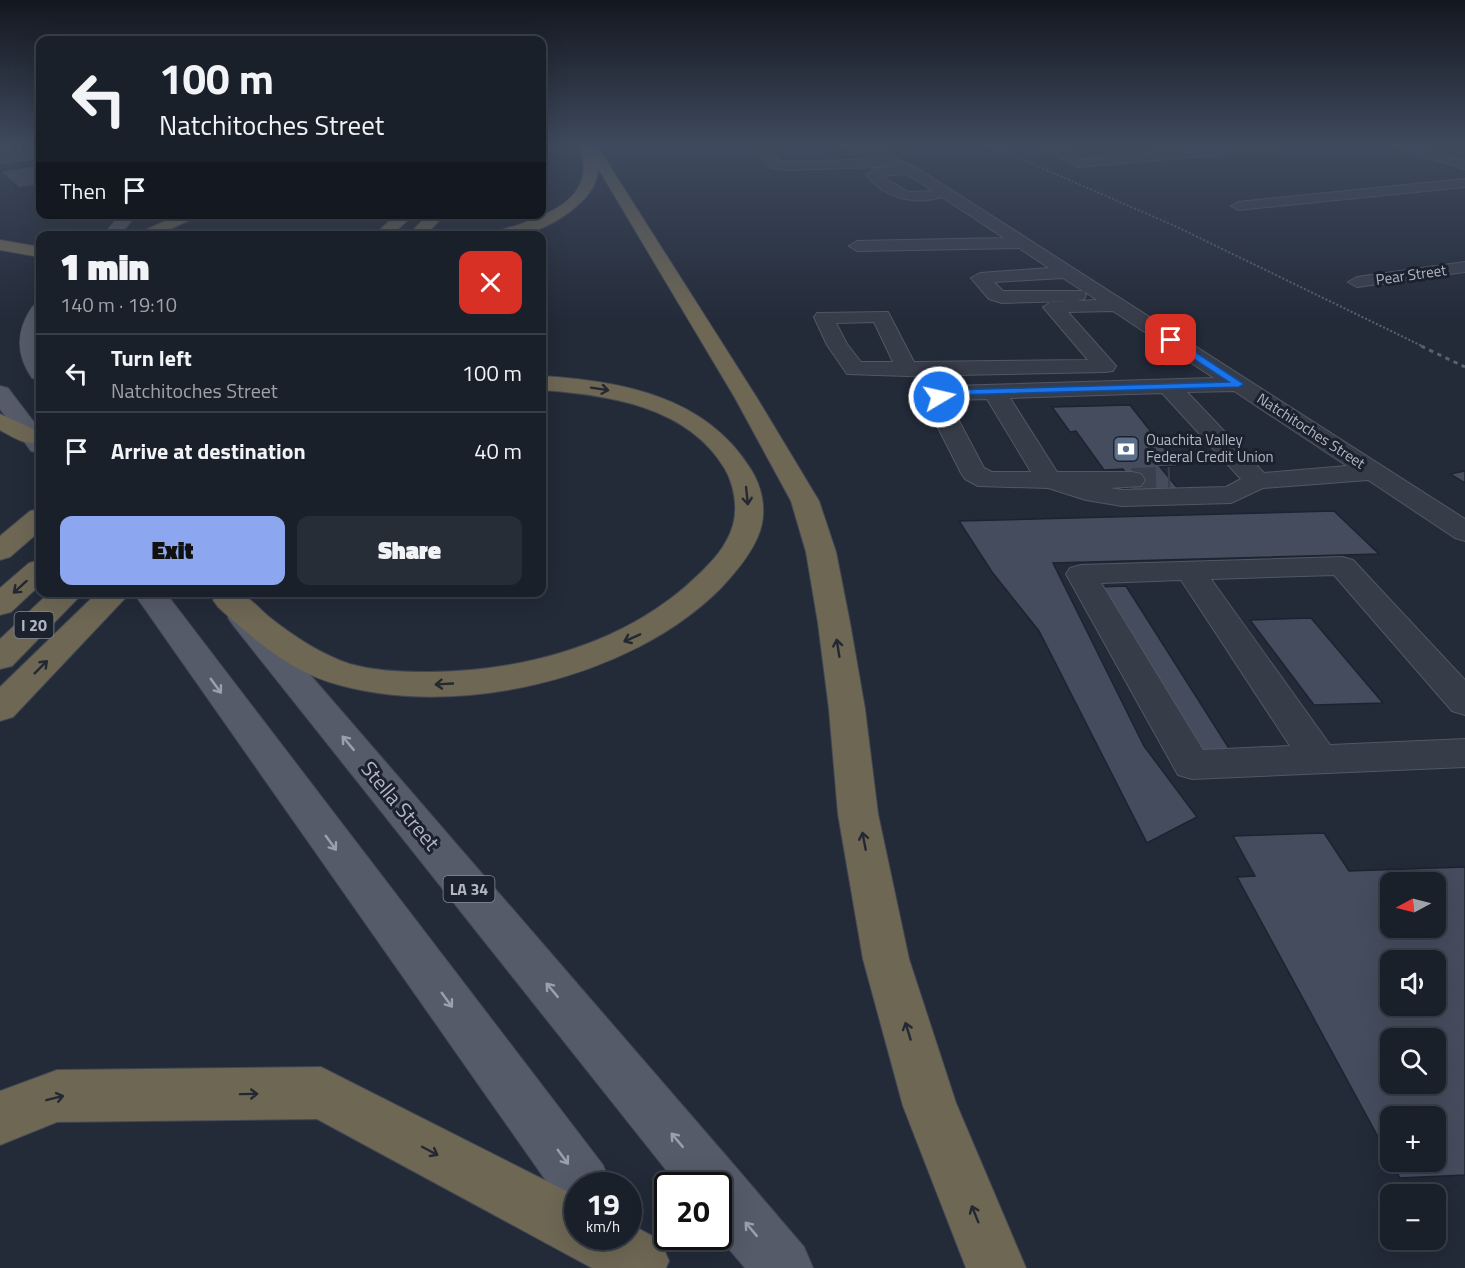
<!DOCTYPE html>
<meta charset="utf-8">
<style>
body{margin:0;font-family:"Titillium Web",sans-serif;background:#272d36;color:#f1f3f6;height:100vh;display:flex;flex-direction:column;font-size:22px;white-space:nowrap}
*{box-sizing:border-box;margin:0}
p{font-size:20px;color:#9fa3a8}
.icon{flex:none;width:33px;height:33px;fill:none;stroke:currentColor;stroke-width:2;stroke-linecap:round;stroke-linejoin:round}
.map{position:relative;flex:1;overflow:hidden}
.drawer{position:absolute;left:36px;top:231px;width:510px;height:366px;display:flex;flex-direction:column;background:#1a202a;border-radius:12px;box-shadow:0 6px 24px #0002,0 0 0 2px #383e47}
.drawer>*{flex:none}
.guide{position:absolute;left:36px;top:36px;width:510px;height:183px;border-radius:12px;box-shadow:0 6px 24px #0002,0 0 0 2px #383e47;background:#1a202a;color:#f1f3f6;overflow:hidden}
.needle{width:39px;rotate:263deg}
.tools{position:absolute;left:1380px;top:872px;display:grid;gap:12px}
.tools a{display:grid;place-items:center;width:66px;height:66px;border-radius:12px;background:#1a202a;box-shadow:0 6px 24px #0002,0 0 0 2px #383e47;font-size:30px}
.speed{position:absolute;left:564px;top:1172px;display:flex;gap:12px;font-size:30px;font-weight:700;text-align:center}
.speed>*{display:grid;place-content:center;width:78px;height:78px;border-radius:50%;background:#1a202a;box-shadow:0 6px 24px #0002,0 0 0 2px #383e47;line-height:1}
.speed small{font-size:15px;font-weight:400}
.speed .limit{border:3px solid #111;border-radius:9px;background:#fff;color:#111}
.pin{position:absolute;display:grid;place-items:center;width:51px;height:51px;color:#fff;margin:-26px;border-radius:12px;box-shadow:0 3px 9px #0006}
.me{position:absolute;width:66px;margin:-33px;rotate:81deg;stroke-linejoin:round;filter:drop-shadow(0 0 4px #0008)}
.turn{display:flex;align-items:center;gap:21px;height:126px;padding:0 24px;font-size:27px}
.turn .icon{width:78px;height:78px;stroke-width:2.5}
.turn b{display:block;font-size:42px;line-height:51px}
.then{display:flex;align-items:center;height:57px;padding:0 24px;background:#0003;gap:12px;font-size:22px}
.round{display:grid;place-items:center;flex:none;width:63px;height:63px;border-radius:12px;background:#272d36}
.head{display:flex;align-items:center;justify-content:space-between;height:102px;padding:0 24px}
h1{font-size:36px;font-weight:800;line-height:45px}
.action{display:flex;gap:12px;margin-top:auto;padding:12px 24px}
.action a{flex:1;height:69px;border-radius:12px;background:#8ca7ef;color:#111;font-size:24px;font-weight:800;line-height:69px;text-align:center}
.action a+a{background:#272d36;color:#f1f3f6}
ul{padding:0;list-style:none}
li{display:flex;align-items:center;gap:18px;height:78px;padding:0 24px;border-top:2px solid #383e47}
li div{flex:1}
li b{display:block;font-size:22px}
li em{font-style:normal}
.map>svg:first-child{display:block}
</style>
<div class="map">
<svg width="1465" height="1268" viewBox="0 0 1465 1268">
<rect width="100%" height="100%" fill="#232a38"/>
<path fill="#454c5d" stroke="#1e2330" stroke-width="1.5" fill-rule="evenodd" d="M0,146H20L25,149L0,153Z
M40,165V185L19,188L0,171Z
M1130,405L1178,466L1160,467L1180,491L1141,493L1123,469L1104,470L1076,431L1070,432L1052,407Z
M1465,471V483L1450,474Z
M1334,511L1379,554L1053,563L1144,746L1197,817L1147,843L1039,631L992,572L959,521Z
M1126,586L1230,750L1198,751L1100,587Z
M1311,618L1383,703L1314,705L1250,620Z
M1324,833L1349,871L1465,867V1175L1400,1178L1391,1161H1436V1116H1390V1159L1237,877L1255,876L1233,836ZM1390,882H1436V927H1390ZM1390,960H1436V1005H1390ZM1390,1038H1436V1083H1390Z"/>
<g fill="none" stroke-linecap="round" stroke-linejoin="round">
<path stroke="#383f4d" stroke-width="24" stroke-dasharray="24 12" stroke-linecap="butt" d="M1132,480L1170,479"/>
<defs>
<path id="minor" d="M843,146H862L880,151L920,170L1465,519V541L1455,538L1368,480L1263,488L1231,503L1122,506L1086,500L1048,488L978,486L965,479L961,473L926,404L931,392L953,386L1214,378L1113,311L1068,312L1116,366L1113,371L1105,372L907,376L847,374L827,345L814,317L817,313L888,312L914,362L1088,360L1043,307L1053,301H1071L1002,303L989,299L971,278L980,273L1049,268L1019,248L857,251L849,246L857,241L1004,238L942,197C914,205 885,199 866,175L876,168L892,167L887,164L881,167L785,170L769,167L761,156L767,152C775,154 777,161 785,162L877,159ZM906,174L910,176L933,191L908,192L882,176ZM1063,278L1083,291H1003L994,282ZM1084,291L1097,300L1077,301L1084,299L1086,295ZM874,322L893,362H861L847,344L836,323ZM1234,391L1347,466L1264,473L1187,392ZM1162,393L1241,479L1226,487L1122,490L1110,488L1141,486L1145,480L1141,474L1132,472H1057L1010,398ZM987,399L1031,472H992L984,468L950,404L954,400Z
M1039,146H1054L1081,159L1232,146H1278L1272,150L1079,167Z
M1391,146H1410L1465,161V169Z
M40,150V158L0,163V155Z
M1465,179V187L1238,210L1231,206L1238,202Z
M1465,262V272L1357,287L1348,282L1357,277Z
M1342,557L1353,560L1465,680V715L1452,711L1334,575L1211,579L1330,745L1465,739V767L1192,779L1178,775L1066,574L1070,568L1081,565ZM1181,580L1290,746L1203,750L1101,583Z"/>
<path id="major" d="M121,214H137L119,236H102Z
M40,304V380L32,378C15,353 16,330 33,306Z
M0,386L8,388L40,430V453L31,451L0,409Z
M133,592H165L603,1165L611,1185H578V1211L563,1205Z
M244,608L255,611L734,1165L804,1247L813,1268H745L718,1236V1185H678L233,625L228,618L233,611Z"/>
<path id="highway" d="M580,146H597L757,398L819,501L836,552L850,623L865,709L878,814L909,959L956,1103L1026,1268H966L903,1106L863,959L838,814L829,709L818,623L806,552L791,501L735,398L598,168C599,201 545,232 516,236C508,236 500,236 492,236C498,229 509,228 518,225C557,211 596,195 580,146Z
M181,214H203L155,236H132Z
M397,214H414L391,236H373Z
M429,214H445L425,236H407Z
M0,240L40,247V257L0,250Z
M542,376C621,381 705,396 750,468C762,486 767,510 760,531C753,552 736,572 721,588C630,680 452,721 329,682C286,668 251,637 218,607L213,600L218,593C224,592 235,591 240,593C250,598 260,609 268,616C293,636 320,654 350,664C374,671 402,672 426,672C522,672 627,644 697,576C712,562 727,546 733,525C738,507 734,485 725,469C688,406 608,395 542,390Z
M0,414L40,432V442C25,446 13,437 0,430Z
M40,509V531L10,557L0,560V536L30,511Z
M40,560V585L11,612L0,615V588L29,563Z
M50,592H84L12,666L0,669V639Z
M98,592H131L13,717L0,721V687Z
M321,1067L578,1197V1236H628V1223L660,1240L669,1261L666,1268H592L317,1119L57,1122L0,1145V1091L57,1070Z"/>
</defs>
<use href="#minor" stroke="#525764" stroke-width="2"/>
<use href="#major" stroke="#404552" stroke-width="2"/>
<use href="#highway" stroke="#424754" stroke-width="2"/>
<use href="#minor" fill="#373c49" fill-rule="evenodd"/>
<use href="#major" fill="#555b69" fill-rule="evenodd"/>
<use href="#highway" fill="#6e6754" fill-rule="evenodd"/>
<path stroke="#596070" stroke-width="2" stroke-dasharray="2 2" stroke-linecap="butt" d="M991,146L1175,226L1424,347"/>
<path stroke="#596070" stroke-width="3" stroke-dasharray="4.5 4.5" stroke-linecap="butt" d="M1421,346L1465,367"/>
</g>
<defs><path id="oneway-shaft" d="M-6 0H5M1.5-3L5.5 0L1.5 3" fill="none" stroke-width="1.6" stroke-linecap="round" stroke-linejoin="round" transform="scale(1.5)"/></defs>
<g stroke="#242832">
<use href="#oneway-shaft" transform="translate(600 389) rotate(9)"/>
<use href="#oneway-shaft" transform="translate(747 496) rotate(84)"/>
<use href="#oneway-shaft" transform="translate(20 587) rotate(138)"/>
<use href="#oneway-shaft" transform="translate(632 638) rotate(156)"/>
<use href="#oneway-shaft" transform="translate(838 648) rotate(-99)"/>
<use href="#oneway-shaft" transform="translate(41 667) rotate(-45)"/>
<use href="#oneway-shaft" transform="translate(444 684) rotate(177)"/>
<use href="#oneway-shaft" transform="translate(864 841) rotate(-101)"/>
<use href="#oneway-shaft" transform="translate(908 1031) rotate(-107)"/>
<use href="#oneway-shaft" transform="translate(249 1094) rotate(-1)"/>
<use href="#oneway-shaft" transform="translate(55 1098) rotate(-14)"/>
<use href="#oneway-shaft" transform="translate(430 1151) rotate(28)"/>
<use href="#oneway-shaft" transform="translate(975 1214) rotate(-112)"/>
</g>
<g stroke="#9ba0ae">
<use href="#oneway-shaft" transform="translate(216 686) rotate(54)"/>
<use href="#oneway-shaft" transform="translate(348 743) rotate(-130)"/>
<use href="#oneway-shaft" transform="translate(331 843) rotate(54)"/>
<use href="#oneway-shaft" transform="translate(552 990) rotate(-130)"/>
<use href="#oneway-shaft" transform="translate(447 1000) rotate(54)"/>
<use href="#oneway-shaft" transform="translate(677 1140) rotate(-130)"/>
<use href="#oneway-shaft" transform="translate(563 1157) rotate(54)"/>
<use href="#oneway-shaft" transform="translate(751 1229) rotate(-130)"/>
</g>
<linearGradient id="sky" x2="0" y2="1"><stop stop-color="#13171f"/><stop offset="0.45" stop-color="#3f4a5e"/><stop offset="1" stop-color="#3f4a5e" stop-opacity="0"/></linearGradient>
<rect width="1465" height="323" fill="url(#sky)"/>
<path fill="#1a73e8" stroke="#114b97" stroke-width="1.5" d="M1168,338H1174L1244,384L1239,387L954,395L939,400L934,397L953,390L1229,382L1168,342Z"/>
<defs>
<symbol id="bank-square" viewBox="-11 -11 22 22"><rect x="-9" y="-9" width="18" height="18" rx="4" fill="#5c6f8a" stroke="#1c212e"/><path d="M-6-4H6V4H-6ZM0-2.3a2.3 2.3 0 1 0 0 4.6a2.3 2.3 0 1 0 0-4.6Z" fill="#fff"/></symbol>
</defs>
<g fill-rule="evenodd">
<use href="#bank-square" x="1111" y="434" width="30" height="30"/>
</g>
<g text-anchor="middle" stroke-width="6" stroke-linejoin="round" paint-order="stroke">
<g font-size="15" fill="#b2b7c5" stroke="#1c212e">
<text transform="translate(1411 275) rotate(-8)" y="5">Pear Street</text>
<text transform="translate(1311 431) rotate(33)" y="5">Natchitoches Street</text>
</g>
<g font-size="15" fill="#b2b7c5" stroke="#1c212e" text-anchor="start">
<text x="1146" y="445">Ouachita Valley<tspan x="1146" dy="17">Federal Credit Union</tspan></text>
</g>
<g fill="#1c212e" stroke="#858a98" stroke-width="1.5">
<rect x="14.5" y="612" width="39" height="26" rx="4.5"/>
<rect x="443.5" y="876" width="51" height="26" rx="4.5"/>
</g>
<g font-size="16" font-weight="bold" fill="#b2b7c5">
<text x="34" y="631">I 20</text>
<text x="469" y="895">LA 34</text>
</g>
<g font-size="21" fill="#b2b7c5" stroke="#1c212e">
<text transform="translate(400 806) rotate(50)" y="7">Stella Street</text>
</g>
</g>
</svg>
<div class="tools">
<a><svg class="needle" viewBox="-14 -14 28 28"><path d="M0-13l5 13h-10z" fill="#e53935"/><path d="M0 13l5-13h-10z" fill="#9fa3a8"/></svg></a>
<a><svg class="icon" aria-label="sound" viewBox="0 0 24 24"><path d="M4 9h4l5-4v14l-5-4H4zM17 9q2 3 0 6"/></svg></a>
<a><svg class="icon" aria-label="search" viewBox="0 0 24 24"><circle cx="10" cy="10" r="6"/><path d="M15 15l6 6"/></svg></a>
<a>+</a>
<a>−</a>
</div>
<div class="speed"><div>19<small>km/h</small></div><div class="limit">20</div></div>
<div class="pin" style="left:1171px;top:340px;background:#d93025"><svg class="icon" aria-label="arrive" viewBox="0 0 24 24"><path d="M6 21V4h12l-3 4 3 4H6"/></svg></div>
<svg class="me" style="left:939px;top:397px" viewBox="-20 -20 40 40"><circle r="17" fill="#1a73e8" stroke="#fff" stroke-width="3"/><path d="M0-11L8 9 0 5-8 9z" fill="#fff"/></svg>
<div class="guide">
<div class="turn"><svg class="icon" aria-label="left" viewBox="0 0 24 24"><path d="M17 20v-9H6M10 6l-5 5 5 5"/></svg><div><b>100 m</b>Natchitoches Street</div></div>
<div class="then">Then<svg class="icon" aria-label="arrive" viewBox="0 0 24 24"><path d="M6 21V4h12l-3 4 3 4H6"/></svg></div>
</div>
<section class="drawer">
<div class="head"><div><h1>1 min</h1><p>140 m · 19:10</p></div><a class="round" style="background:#d93025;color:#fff"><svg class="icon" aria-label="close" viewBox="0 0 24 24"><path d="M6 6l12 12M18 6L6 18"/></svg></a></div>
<ul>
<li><svg class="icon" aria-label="left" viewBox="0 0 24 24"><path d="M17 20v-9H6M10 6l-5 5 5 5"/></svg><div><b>Turn left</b><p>Natchitoches Street</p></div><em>100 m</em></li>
<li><svg class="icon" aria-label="arrive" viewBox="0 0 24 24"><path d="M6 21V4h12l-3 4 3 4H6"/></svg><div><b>Arrive at destination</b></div><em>40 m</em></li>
</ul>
<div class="action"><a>Exit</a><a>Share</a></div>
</section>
</div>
